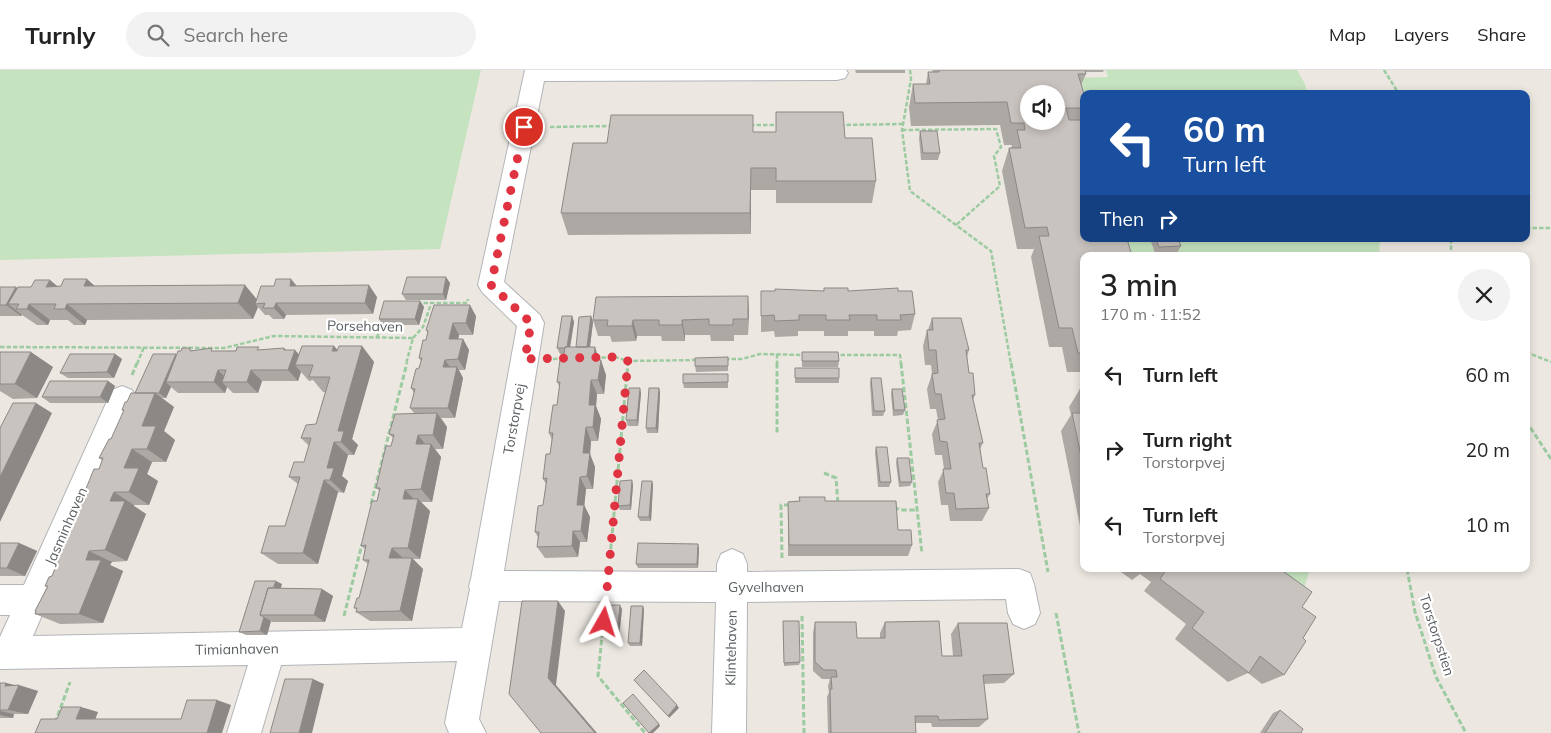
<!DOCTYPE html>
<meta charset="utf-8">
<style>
body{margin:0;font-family:Mulish,sans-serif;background:#f2f2f2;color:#222;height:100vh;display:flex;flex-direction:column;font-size:19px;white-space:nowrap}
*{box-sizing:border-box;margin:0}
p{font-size:16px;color:#767676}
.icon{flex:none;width:28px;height:28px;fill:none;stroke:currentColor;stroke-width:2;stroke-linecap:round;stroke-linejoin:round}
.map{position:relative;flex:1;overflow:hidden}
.panel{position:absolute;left:1080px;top:182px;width:450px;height:320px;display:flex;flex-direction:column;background:#fff;border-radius:10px;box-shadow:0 2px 8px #0003}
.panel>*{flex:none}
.guide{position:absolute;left:1080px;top:20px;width:450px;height:152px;border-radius:10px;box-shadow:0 2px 8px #0003;background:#1a4fa0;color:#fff;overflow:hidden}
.tools{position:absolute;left:1020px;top:15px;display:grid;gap:10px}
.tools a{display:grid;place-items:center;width:45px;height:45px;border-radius:50%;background:#fff;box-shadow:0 2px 8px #0003;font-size:25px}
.pin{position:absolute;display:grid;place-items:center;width:42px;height:42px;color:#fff;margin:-21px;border:2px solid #fff;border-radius:50%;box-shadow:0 1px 5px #0007}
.me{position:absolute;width:55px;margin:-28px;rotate:6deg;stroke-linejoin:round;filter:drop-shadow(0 0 4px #0008)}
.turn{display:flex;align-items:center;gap:18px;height:105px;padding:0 20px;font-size:22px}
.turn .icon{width:65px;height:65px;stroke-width:2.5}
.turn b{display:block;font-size:35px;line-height:42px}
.then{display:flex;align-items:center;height:48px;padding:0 20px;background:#0003;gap:10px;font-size:19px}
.round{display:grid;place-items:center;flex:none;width:52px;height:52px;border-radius:26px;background:#f2f2f2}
.summary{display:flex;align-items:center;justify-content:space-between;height:85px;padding:0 20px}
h1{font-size:30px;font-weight:600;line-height:38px}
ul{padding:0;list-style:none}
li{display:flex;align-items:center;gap:15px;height:75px;padding:0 20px}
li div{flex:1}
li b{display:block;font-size:19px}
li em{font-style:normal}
header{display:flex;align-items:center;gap:30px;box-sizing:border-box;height:70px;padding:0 25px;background:#fff;border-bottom:1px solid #e0e0e0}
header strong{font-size:24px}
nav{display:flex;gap:28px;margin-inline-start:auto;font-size:18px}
.search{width:350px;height:45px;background:#f2f2f2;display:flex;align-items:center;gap:12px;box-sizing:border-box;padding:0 18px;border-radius:28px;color:#767676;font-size:19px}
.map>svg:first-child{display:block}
</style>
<header>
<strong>Turnly</strong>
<div class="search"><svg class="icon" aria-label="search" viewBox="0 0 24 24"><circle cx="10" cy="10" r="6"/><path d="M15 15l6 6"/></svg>Search here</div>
<nav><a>Map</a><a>Layers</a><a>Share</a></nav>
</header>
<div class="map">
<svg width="1551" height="663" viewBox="0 0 1551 663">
<rect width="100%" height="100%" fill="#ece8e1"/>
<path fill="#c5e3bf" d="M0,0H481L440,179L0,190Z
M1106,0H1297L1305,14L1307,24H1084L1075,8L1108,7Z
M1117,169H1380L1379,186H1121Z
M1256,499H1310L1299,534Z"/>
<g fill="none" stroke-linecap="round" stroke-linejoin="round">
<defs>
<path id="minor" d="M525,0H846L848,3L845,8L837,10L544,11L504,212L540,245L544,253L504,501L717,502V494L721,484L732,479L743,484L747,494V502L1019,499L1030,503L1034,514L1040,543L1035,554L1024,559L1013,554L1008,543L1006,529L747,532L746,663H712L716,532L499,531L479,649L486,663H449L445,653L457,591L281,595L261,663H227L248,595L0,599V567L10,545H0V515H24L112,320L122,316L132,320L136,328L33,566L462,558L470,519L469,516L471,509L517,256L482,222L478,215Z"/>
</defs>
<use href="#minor" stroke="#b2b5b9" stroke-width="2"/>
<path stroke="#9dcba1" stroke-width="2.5" stroke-dasharray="4.5 2" stroke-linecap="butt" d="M910,0L911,9L902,60L910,121L991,181L1011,294
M1384,0L1399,24
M750,55H779
M840,55L903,54
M550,57L611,56
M902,60L996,59L1001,77L994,86L1000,116L956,155
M1526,158H1551
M1451,169V186
M417,233H467L468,229
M377,268L382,251
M413,268L423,257L431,234
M0,277L224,278L274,266L413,268L406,294
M1526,282L1551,292
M777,284V294
M834,285H900L901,294
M595,288L615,287L628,291L699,290
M553,289L567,288
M725,289H742L760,284L806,285
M137,294L144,277
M628,294V291"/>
<path stroke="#9dcba1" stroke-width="3" stroke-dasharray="5.5 2.5" stroke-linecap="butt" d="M777,293V365
M901,293L922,484
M1011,293L1048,502
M132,305L137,293
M1526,351L1551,389
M824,403L836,408L838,434
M371,434L407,293
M894,437L900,440H917
M610,487L628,293
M782,488L781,435H791
M1407,499L1415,542L1436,607L1466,663
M1056,543L1079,663
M344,546L362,474
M604,546L598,606L645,663
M802,546L804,663
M55,653L70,612"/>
<use href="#minor" fill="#fff" fill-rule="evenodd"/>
</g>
<path fill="#aca8a4" d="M855,0H905V3H856Z
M932,0H1104L1103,2H1085L1086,4L1081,15L1084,24V48L1083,51L1084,302H1067L1062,277H1049L1031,187L1034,179H1017L1002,101L1009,78H1011L1012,75H1004L1000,55L911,56L909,37L913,14H926L928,2H933Z
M753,45V62L845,68L876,111L872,133H776V120H751V164L568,165L561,143L607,73Z
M920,61L940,83L938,90H921L919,68Z
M1150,169H1178L1181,176L1177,183H1155Z
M450,213L446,230H406L402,224Z
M95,216L256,229L297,216L377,227L373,244L286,245L284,249H273L269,245H265L258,237L253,249L87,250L85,255H74L68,250H50L48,255H37L22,245L21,246H0V217L17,218Z
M824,218L848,221H898L915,244L911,260L898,261L897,266H874V261H848V266H824V261H798V266L775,267L774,261L761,262V246L775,221H824Z
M748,226V265H734V271H711L710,265H685V271H662L661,266H637L636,271L612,272L610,266H598L593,250Z
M420,231L424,237L419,255H383L379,249Z
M476,246L473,265H459L458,269H463L469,280L465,300H459L463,308L455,348H441L447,357L443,379H435L441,387L432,432H421L430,441L420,489H413L423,499L412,551H370L356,542L357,539L354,538L359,528L368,494L363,490L365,479L361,476L377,431L380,421L376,418L391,376L393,368L389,364L414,343L410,338L414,323L411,318L419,298L421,291L419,288L426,270L428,263L426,260Z
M572,246L574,252L570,277H576L591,246L593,252L590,277L599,289L606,305L604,324H597L596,336L601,349L598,371H591L590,384L595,397L593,419H586L584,435L590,447L587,472H580L578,487L545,488L537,477L538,467L535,462L543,435L546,414L543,409L550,384L552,370L549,363L557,335L560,318L557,312L564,284H560L557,278Z
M932,248L969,280L967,287L969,303L975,325L973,330L983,373L980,379L983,398L990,424L987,429L989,438L982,451H950L948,435H941L938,412L944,399L942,385H935L932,364L938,350L936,339H930L927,319L932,304L931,295H925L923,276L927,260H928Z
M334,276L337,280L362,276L374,292L352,369L358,375L354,385H348L342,406L348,411L344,423L338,422L318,494H278L261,483L285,456L298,414L289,407L304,392L309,376L301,368L316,354L325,322H323L313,310L309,311L301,302L298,311H262L258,323H233L227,317L225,323H178L171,317L166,328H162L174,337L164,361L175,370L166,392H152L147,404L158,411L149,435H134V436L146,444L127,491L112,492L110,495L123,501L103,553L60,554L35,544L36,542L35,541L47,517L45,516L52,506L63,480L60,479L84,433L88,422L85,421L99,399L102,390L99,388L111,369L124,341L122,340L127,332L136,323L177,284L193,280L215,281L262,280H286L299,284Z
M0,282L53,297L37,328L13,329L0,321Z
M802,282L839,291L838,297H802Z
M115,284L122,289L114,308H68L60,303Z
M728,287V301L696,302L695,296Z
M795,298L839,308V313H795Z
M728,304V318H684L683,313Z
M871,308L885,341L883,346H872L870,313Z
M108,311L115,316L108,333H50L42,327Z
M659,318L660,323L658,363H647L646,358Z
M892,319L905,340L903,345L893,346L891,324Z
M1080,319H1084V461H1081L1061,361L1071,345L1069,337Z
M641,323L638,356H628L626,350Z
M876,377L891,412L889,417H878L875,382Z
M897,388L912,412L910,416L899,417L896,393Z
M652,411L653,415L651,451H640L638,447Z
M633,415L631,440H620L618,436Z
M799,427L825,431L898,460L912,475L908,486H788V432L799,431Z
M0,473H19L37,481L25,506H0Z
M699,478L698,498H638L636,494Z
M1117,499H1280L1302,537L1303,568L1284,605L1262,614L1248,603L1228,612L1175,569L1186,554L1144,521L1151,512L1140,504L1132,510Z
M282,514L280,518L322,519L333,526L325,552H272L271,551L267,565H246L239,562Z
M622,539L619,567H608L606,564Z
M644,539L642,576H630L628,573Z
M783,551L800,592L799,595L784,596Z
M815,552L857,568H880V563L885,552L942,586H953L951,564L958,553L1014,604L1004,613L984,614L988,649L979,657H932L931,653H915L916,663H828L827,627L829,622L828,616L830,609H822L813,601V563Z
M0,613H6L38,621L28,644H14L13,648H0Z
M1280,640L1301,663H1260L1273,643Z"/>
<path fill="#8c8886" d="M751,98V164L750,143Z
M446,207L450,213L446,230L443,224Z
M87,209L106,226L84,216Z
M291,209L301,221L290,216Z
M50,210L69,226L46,217Z
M245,215L259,232L255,234L258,237L253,249L238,233Z
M369,215L377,227L373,244L365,233Z
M16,217L31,229L8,234L22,245L21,246L6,235Z
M748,226L749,242L748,265Z
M420,231L424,237L419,255L415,249Z
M276,233L286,245L284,249L274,238Z
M29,234L50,250L48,255L27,239Z
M67,234L87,250L85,255L65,239Z
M470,235L476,246L473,265L466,253Z
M572,246L574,252L569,284L567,278Z
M591,246L593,252L589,284L587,278Z
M633,250L637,266L636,271L632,256Z
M682,250L685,265V271L682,255Z
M453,253L459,265L456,280L449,269Z
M463,269L469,280L465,300L458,289Z
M334,276L347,291L332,281Z
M362,276L374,292L352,369L358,375L354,385L341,372L338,361Z
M595,277L600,292L601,290L606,305L604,324L598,310L594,289Z
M284,278L293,287L295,280L305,291L295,295L301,302L298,311L288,300L284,280Z
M31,282L53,297L37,328L15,314Z
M115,284L122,289L114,308L107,302Z
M176,284L183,289L166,312L171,317L166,328L159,323Z
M445,290L452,300L443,297Z
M457,297L463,308L455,348L448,338Z
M218,300L229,311L222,312L227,317L225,323L214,312Z
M251,300L262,311L258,323L247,312Z
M591,310L597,324L596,336L601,349L598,371L593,357L589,335Z
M108,311L115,316L108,333L100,327Z
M640,318L641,323L638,356L637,350Z
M659,318L660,323L658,363L656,358Z
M155,323L174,337L164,361L175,370L166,392L147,379L142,356Z
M36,333L52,343L0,452V407Z
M437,343L447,357L443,379L433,365Z
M586,357L591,371L590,384L595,397L593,419L587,406L583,383Z
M418,365L429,379L416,374Z
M334,372L348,385L342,406L348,411L344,423L330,410L327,398Z
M431,374L441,387L432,432L421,419Z
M132,379L152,392L147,404L158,411L149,435L129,422L124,398Z
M580,407L586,419L584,439V435L590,447L587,472L581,461L577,435Z
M324,410L338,422L318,494L303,483Z
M632,410L633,415L631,440L630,435Z
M652,411L653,415L651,451L649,447Z
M405,420L417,432L403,429Z
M114,422L134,435V436L146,444L127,491L105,480L110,431Z
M418,429L430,441L420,489L408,478Z
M573,461L580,472L578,487L572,476Z
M19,473L37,481L25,506L7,498Z
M698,474L699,478L698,498L697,494Z
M392,478L404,489L389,488Z
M89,481L112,492L110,495L123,501L103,553L79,544L86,490Z
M412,488L423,499L412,551L400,541Z
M276,511L282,514L273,545H265Z
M322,519L333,526L325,552L314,545Z
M558,531L565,541L556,615L597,663H595L548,608Z
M620,535L622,539L619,567L617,564Z
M643,536L644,539L642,576L640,573Z
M264,547L271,551L267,565L260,561Z
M313,609L324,614L312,663H299Z
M6,613L18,616L19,615L38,621L28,644L8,640L5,616Z
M217,630L231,635L222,663H207Z
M677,635L679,638L669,648L668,646Z
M81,637L98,642L94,653L76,649Z
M0,641L14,644L13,648L0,645Z
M659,654L660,656L653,663H649Z"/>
<path fill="#c8c3bf" stroke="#8c8886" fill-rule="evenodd" d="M939,0H1085L1086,4H1078L1084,24V38H1066L1069,50H1082L1084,55V169H1127L1132,186H1084V283H1078L1072,258H1059L1039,166H1049L1047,157L1025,158L1009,78H1021L1017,60H1025L1024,53H1011L1007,32L915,33L913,14H930L928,2H939ZM1029,24H1056V51H1029Z
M776,42H843L845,68H872L876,111H776V98H751L750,143H561L573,73H607L611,45H753V62H776Z
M920,61H937L940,83H923Z
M1156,169H1178L1181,176L1159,177Z
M407,207H446L443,224H402Z
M64,209H87L84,216L245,215L238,233L67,234L65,239H54L56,234H29L27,239H16L19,234H8L18,217H31L35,210H50L46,217L61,216Z
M276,209H291L290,216L369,215L365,233H276L274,238H263L265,233L255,234L261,216H274Z
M0,217H16L6,235H0Z
M824,218H848V221L898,218V221H912L915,244L900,245L901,250H877V245H849L850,250H826V245H799V250L775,251L774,245L761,246V221H775V219L824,221Z
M748,226V249H733V255H709V249L682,250V255H659V250H633L632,256H607L608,250H593L596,227Z
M384,231H420L415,249H379Z
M434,235H470L466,253H453L449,269H463L458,289L445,290L443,297H457L448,338H410L415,319L411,318L416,299L419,298L422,288H419L423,270H426L428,261L426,260Z
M562,246H572L567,277H565V278H557Z
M591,246L587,277H576L579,247Z
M932,248H961L969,280H966L969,303H973L975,325H972L983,373H979L983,398H986L990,424H986L989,438L956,439L954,423H946L943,399H951L947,372L940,371L937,350L945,349L941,324H935L932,304L938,303L936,280H929L927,260H933Z
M302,276H334L332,281H337L339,276H362L338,361H344L341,372H334L327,398H334L330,410H324L303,483H261L269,456H285L300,407H289L294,392H304L311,368H301L306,355L316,354L330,307H309L313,295H295Z
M237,277H259L257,280L284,278V280H295L288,300H251L247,312H222L226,300H218L214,312H166L178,281H181L182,278H190V281L212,278L211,281H236Z
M565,277H595L594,289L601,290L598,310H591L589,335H595L593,357H586L583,383H590L587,406L580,407L577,435H584L581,461H573L572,476L537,477L539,462H535L538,436L543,435L547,408L543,409L546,384H550L553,363H549L553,335H557L560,312H557L560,290L563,289Z
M0,282H31L15,314H0Z
M802,282H838L839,291H802Z
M70,284H115L107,302L60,303Z
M153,284H176L159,323H135Z
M728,287V296H695V288Z
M795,298H839V308H795Z
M683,304H728V312L683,313Z
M871,308H881L885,341H874Z
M50,311H108L100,327H42Z
M629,318H640L637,350H626Z
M649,318H659L656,358H646Z
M892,319H902L905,340H894Z
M1080,319H1084V334Z
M131,323H155L142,356H156L147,379H132L124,398H139L129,422H114L110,431H125L105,480L89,481L86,490H101L79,544H35L36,541H35L48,516H45L49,507L52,506L63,479H60L80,433H84L89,420L85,421L94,399H99L103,388H99L109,369H111L124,340H122L125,332H127Z
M13,333H36L0,407V358Z
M437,343L433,365H418L416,374H431L421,419L405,420L403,429H418L408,478H392L389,488H412L400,541L356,542L357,538H354L357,528H359L369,490H363L366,475L361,476L372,431H377L380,418H376L386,376H391L394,365L389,364L395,344Z
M1072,343H1084V400Z
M876,377H887L891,412H880Z
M897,388H909L912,412H900Z
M632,410L630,435L618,436L620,411Z
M642,411H652L649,447H638Z
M799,427H825V431H896L898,460H911L912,475H789L788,432L800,431Z
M0,473H19L7,498H0Z
M638,473L698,474L697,494H636Z
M1166,499H1280L1312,522L1302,537L1316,547L1303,568L1306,571L1284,605L1260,586L1249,603L1192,558L1204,542L1160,509L1167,499Z
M255,511H276L273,518H268L260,545L264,547L260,561L239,562Z
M268,518L322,519L314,545H260Z
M522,531H558L548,608L595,663H541L509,624Z
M609,535H620L617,564H606Z
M631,536H643L640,573H628Z
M783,551H799L800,592L784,593Z
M939,551L942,586H962L958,553H1007L1014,604L983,605L988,649L939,650L938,646H915L916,663H831L830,619H832L831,607H837L836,600H824L815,592V552H856L857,568H885V552Z
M644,600L677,635L668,646L634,610Z
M285,609H313L299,663H270Z
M0,613H6L5,616L19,615L8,640H0Z
M633,624L659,654L649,663L623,633Z
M187,630H217L207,663H35L41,649H57L62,637H81L76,649H181Z
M1280,640L1303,659L1301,663H1265Z"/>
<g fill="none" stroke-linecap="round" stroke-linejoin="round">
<path stroke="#e03342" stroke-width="9" stroke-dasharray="0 16.2" d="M524,57L491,215L531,253L525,289L614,287L628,291L604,552"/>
</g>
<g text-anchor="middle" stroke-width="4.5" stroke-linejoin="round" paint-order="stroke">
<g font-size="14" fill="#5a5f62" stroke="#fff">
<text transform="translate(365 256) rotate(1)" y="5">Porsehaven</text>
<text transform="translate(514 349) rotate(-80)" y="5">Torstorpvej</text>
<text transform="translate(66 456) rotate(-66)" y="5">Jasminhaven</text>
<text x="766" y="522">Gyvelhaven</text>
<text transform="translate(1437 565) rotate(72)" y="5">Torstorpstien</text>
<text transform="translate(731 578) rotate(-89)" y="5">Klintehaven</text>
<text transform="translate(237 579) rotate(-1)" y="5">Timianhaven</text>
</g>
</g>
</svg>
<div class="tools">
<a><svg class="icon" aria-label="sound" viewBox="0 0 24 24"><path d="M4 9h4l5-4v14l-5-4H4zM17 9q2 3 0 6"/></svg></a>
</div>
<div class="pin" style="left:524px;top:57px;background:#d93025"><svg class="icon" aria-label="arrive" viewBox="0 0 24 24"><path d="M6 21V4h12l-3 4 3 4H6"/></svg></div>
<svg class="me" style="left:604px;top:552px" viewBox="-20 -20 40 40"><path d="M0-17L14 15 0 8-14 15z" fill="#e03342" stroke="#fff" stroke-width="4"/></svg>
<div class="guide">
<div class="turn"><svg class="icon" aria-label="left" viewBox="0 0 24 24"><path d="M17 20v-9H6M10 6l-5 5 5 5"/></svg><div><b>60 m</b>Turn left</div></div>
<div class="then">Then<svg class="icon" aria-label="right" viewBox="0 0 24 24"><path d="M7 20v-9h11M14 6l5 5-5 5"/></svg></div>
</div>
<section class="panel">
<div class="summary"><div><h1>3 min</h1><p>170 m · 11:52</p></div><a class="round"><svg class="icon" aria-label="close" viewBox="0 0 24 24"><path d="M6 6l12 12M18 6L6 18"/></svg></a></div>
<ul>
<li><svg class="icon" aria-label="left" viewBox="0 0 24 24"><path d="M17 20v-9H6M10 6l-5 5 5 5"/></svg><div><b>Turn left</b></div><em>60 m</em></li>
<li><svg class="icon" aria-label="right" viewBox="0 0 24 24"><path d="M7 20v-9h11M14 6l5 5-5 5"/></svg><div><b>Turn right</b><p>Torstorpvej</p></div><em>20 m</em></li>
<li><svg class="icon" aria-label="left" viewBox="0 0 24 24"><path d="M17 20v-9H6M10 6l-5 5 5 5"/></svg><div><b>Turn left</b><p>Torstorpvej</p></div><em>10 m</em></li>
</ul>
</section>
</div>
